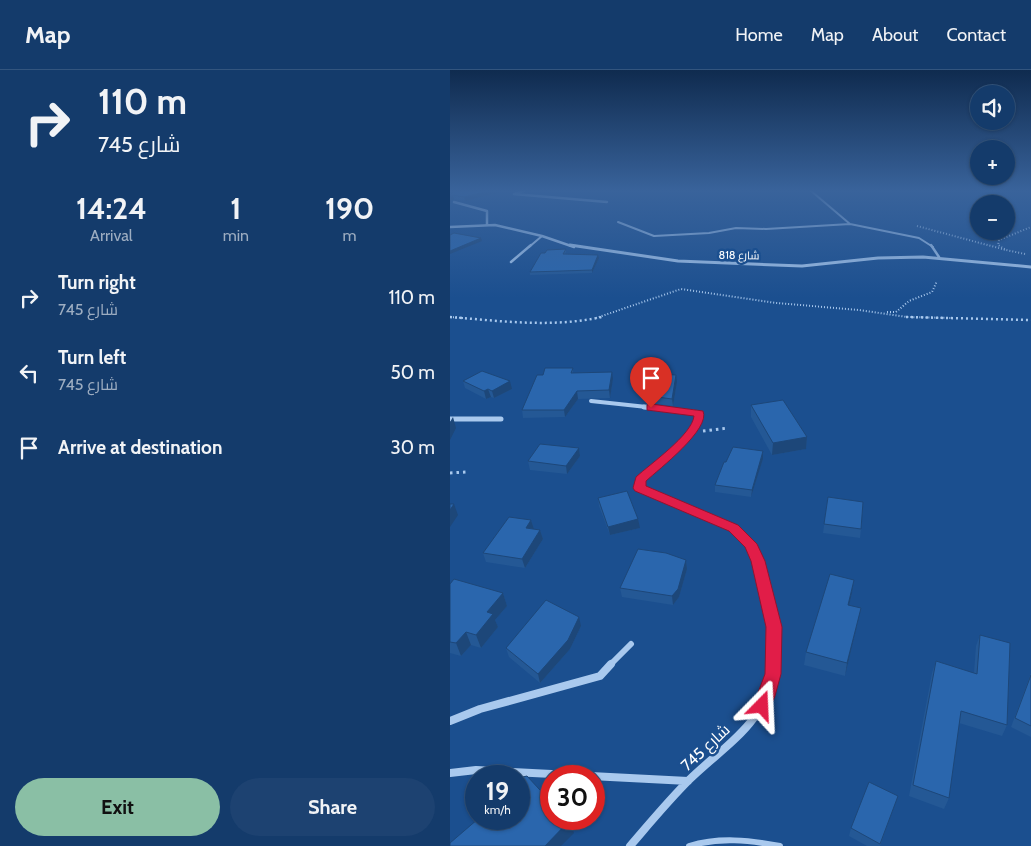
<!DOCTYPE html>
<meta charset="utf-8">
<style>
body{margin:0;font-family:Cabin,Cairo,sans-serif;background:#1d4271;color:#f1f3f6;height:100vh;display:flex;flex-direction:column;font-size:19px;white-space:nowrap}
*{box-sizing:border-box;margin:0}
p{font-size:16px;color:#9dadc1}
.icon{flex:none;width:28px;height:28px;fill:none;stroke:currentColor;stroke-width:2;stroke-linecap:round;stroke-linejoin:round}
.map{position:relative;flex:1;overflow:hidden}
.drawer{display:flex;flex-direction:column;background:#143b6b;width:450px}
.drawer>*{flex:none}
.guide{background:#143b6b;color:#f1f3f6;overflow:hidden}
.fabs{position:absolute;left:520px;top:15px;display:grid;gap:10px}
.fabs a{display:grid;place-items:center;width:45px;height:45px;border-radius:50%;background:#143b6b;box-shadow:0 1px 4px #0004,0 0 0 1px #33557e;font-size:25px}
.speed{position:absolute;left:15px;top:695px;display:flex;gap:10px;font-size:25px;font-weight:700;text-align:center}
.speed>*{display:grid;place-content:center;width:65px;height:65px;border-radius:50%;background:#143b6b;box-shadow:0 1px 4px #0004,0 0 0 1px #33557e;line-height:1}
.speed small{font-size:12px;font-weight:400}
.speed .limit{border:8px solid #d22;background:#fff;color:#111}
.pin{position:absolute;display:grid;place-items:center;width:42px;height:42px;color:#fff;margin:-51px -21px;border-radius:50% 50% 50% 0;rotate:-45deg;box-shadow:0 0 5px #0007}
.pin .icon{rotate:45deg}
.me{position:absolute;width:55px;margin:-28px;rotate:21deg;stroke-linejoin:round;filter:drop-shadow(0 0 4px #0008)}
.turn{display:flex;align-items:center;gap:18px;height:105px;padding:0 15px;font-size:22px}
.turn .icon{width:65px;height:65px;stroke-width:2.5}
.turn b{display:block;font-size:35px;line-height:42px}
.eta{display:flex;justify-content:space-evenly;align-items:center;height:85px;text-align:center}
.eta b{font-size:30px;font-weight:700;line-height:35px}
.action{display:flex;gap:10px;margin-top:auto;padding:10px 15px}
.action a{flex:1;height:58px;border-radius:30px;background:#8abfa5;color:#111;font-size:20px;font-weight:700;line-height:58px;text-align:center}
.action a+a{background:#1d4271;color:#f1f3f6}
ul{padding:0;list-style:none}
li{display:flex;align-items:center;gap:15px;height:75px;padding:0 15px}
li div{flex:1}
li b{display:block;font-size:19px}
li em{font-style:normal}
header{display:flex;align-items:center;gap:30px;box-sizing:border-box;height:70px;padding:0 25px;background:#143b6b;border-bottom:1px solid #33557e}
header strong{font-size:24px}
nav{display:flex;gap:28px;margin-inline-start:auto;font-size:18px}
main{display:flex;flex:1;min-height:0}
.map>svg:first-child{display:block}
</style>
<header>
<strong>Map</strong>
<nav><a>Home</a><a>Map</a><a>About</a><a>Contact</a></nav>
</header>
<main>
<section class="drawer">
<div class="guide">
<div class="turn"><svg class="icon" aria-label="right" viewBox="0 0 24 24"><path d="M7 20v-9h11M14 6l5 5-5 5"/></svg><div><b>110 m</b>شارع 745</div></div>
</div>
<div class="eta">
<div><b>14:24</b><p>Arrival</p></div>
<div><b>1</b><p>min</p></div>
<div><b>190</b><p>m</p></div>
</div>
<ul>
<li><svg class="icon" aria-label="right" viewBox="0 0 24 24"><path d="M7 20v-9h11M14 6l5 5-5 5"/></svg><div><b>Turn right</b><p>شارع 745</p></div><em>110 m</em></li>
<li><svg class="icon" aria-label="left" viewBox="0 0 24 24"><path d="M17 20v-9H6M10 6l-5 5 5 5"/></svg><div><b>Turn left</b><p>شارع 745</p></div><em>50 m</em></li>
<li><svg class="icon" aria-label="arrive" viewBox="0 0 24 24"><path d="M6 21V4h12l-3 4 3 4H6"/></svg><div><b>Arrive at destination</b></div><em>30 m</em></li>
</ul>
<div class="action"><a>Exit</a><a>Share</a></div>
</section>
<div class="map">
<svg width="581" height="776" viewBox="0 0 581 776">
<rect width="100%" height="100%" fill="#1b4f8f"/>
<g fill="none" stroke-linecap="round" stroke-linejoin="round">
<path stroke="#a9c9ee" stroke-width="2" stroke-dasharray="1 2" stroke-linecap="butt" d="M467,156L556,180
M575,184L556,180L548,175L549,170L581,157
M437,242H446L459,231L482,222L487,211
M0,247L13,248
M146,248L231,219L326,233L409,240L457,247L501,248"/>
<path stroke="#a9c9ee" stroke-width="2.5" stroke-dasharray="2 3" stroke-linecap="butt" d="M0,247C51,251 102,258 152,247
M456,247L581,250"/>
<path stroke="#a9c9ee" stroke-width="3" stroke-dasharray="2.5 4" stroke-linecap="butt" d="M253,361L278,358
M0,403L16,402"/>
<path stroke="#a9c9ee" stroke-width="2" d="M360,120L400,154
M168,152L204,166L259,163L286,158L316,159L400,154L469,168L483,177
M79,177L92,166"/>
<path stroke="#a9c9ee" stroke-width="2.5" d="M481,175L489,187
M61,192L81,175"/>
<path stroke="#a9c9ee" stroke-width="6" d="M239,776C269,767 299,770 330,776"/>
<path stroke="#a9c9ee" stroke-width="2.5" d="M76,120L64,124L157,132
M4,132L37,141V155
M0,157L45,155L92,166L124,177"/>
<path stroke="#a9c9ee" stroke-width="3" d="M120,175L228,191L352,196L428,188L473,187L581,197"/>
<path stroke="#a9c9ee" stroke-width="4" d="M141,331L206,338"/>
<path stroke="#a9c9ee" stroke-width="5" d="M194,337L249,343C249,364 206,395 190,410V418L269,452
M0,349H51"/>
<path stroke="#a9c9ee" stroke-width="6" d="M266,451C272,453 279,455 284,459C317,481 328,558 324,595
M160,595L181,574"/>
<path stroke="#a9c9ee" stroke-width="8" d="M0,651L30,639L150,606L161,594
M0,703L26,700L238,711
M180,776C199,754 218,731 239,710C277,673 318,653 324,594"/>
</g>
<path fill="#245895" d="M0,120H53L54,121L15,131L4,129L1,131V134H0Z
M116,179V182L115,184L148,185L149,188L142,203L80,205V202L95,183Z
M123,298V303L163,309L160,328L128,329L115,347L73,348L72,340L93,305Z
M13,311L62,319L44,328L41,327L36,329L15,318Z
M227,312L223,336L201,333L200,326Z
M301,335L357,367L356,379L322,385L301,347Z
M129,378L130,386L117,404L80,400L78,391Z
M313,381V389L301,427L265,422V415L276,392Z
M378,427L411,459L410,468L373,463Z
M148,428L190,458L160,465L149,436Z
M81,450L84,459L90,460L93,469L75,498L36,492L33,483Z
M236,490L237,499L229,527L223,535L172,527L170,518Z
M404,510L402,523L399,535L408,551L395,606L354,595L356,582Z
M0,514L53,523L57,536L45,550L48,557L31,578L21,575L11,586L0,583Z
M131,556L120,579L90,613L59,587L56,578Z
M530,565L557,655L552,666L509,653L499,728L494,739L459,726L482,603L486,591L524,603L526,576Z
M581,603V667L561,657Z
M445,734L430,776H417L399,766L401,758Z"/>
<path fill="#1d4779" d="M43,120H53L54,121L15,131L14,127Z
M3,125L4,129L1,131V134H0V127Z
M31,168L32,171L0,184V181Z
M148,185L149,188L142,203V200Z
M162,302L163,309L160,328L159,320Z
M226,305L227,312L223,336L222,329Z
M60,311L62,319L44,328L42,321Z
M38,319L41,327L36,329L34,321Z
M127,321L128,329L115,347L114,340Z
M3,347L6,358L0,370V352Z
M357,367L356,379L322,385L323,373Z
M129,378L130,386L117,404L116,396Z
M313,381V389L301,427L302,420Z
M4,434L8,445L0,457V440Z
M188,449L190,458L160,465L158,457Z
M81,450L84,459L76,458Z
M90,460L93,469L75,498L72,489Z
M236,490L237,499L229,527L223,535L222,526Z
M404,510L402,523L396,548L398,535Z
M53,523L57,536L45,550L48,557L31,578L26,565L37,542Z
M411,538L408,551L395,606L397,593Z
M129,547L131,556L120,579L90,613L88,604Z
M16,562L21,575L11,586L6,573Z
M119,751L124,763L111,776H95Z"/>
<path fill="#2a66ad" stroke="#1d4779" d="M0,120H43L14,127L3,125L0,127V130V126L3,122H0Z
M4,163L31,168L0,181V165Z
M116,179L113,184L148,185L142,200L80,202L91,183H95L97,180Z
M95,298H123L121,303L162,302L159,320L127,321L114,340H72L87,305H93Z
M32,301L60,311L42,321L38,319L34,321L13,311Z
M210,304L226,305L222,329L200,326L204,310H211Z
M333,330L357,367L323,373L301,335Z
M90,374L129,378L116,396L78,391Z
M283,377L313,381L302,420L265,415L274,392H276Z
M177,421L188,449L158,457L148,428Z
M378,427L413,432L411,459L374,454Z
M0,434H4L0,440Z
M59,447L81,450L76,458L90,460L72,489L33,483Z
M188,479L216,483L236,490L228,519L222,526L170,518Z
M380,504L404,510L398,535L411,538L397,593L356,582Z
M4,509L53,523L37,542L43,544L26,565L16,562L6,573L0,572V514Z
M96,530L129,547L118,570L88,604L56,578Z
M530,565L560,573L557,655L511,641L499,728L463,715L486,591L527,604Z
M581,605V656L565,648Z
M77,706L101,732V749H117L119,751L95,776H0V773L28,749H69V708Z
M419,712L448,726L430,774L401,758Z"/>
<linearGradient id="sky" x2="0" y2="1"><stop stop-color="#0f2b4f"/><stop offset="0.53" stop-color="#39639b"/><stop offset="1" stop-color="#39639b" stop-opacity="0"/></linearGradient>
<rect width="581" height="228" fill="url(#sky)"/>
<path fill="#e11d48" stroke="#92132f" d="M201,334L253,341C261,359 209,399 196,411V416L288,455L307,474L315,491L332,557L331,604L325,626L318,642L312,644L305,642L303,636L315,604L316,557L301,491L295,477L279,461L185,421L183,418L186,407C200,394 242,365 244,346L197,340V335Z"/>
<g text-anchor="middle" stroke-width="5" stroke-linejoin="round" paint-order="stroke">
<g font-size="11" fill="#fff" stroke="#1b4f8f">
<text transform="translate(289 185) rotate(1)" y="4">شارع 818</text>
</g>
<g font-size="16" fill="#fff" stroke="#1b4f8f">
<text transform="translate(255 677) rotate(-43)" y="6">شارع 745</text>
</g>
</g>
</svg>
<div class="fabs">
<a><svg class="icon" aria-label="sound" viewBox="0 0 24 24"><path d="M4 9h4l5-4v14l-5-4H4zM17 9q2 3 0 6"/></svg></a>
<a>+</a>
<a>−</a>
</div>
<div class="speed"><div>19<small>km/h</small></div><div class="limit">30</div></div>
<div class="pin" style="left:201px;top:338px;background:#d93025"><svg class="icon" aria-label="arrive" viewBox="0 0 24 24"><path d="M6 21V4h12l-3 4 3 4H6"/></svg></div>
<svg class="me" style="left:312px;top:636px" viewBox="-20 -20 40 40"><path d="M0-17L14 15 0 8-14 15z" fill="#e11d48" stroke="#fff" stroke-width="4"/></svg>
</div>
</main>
